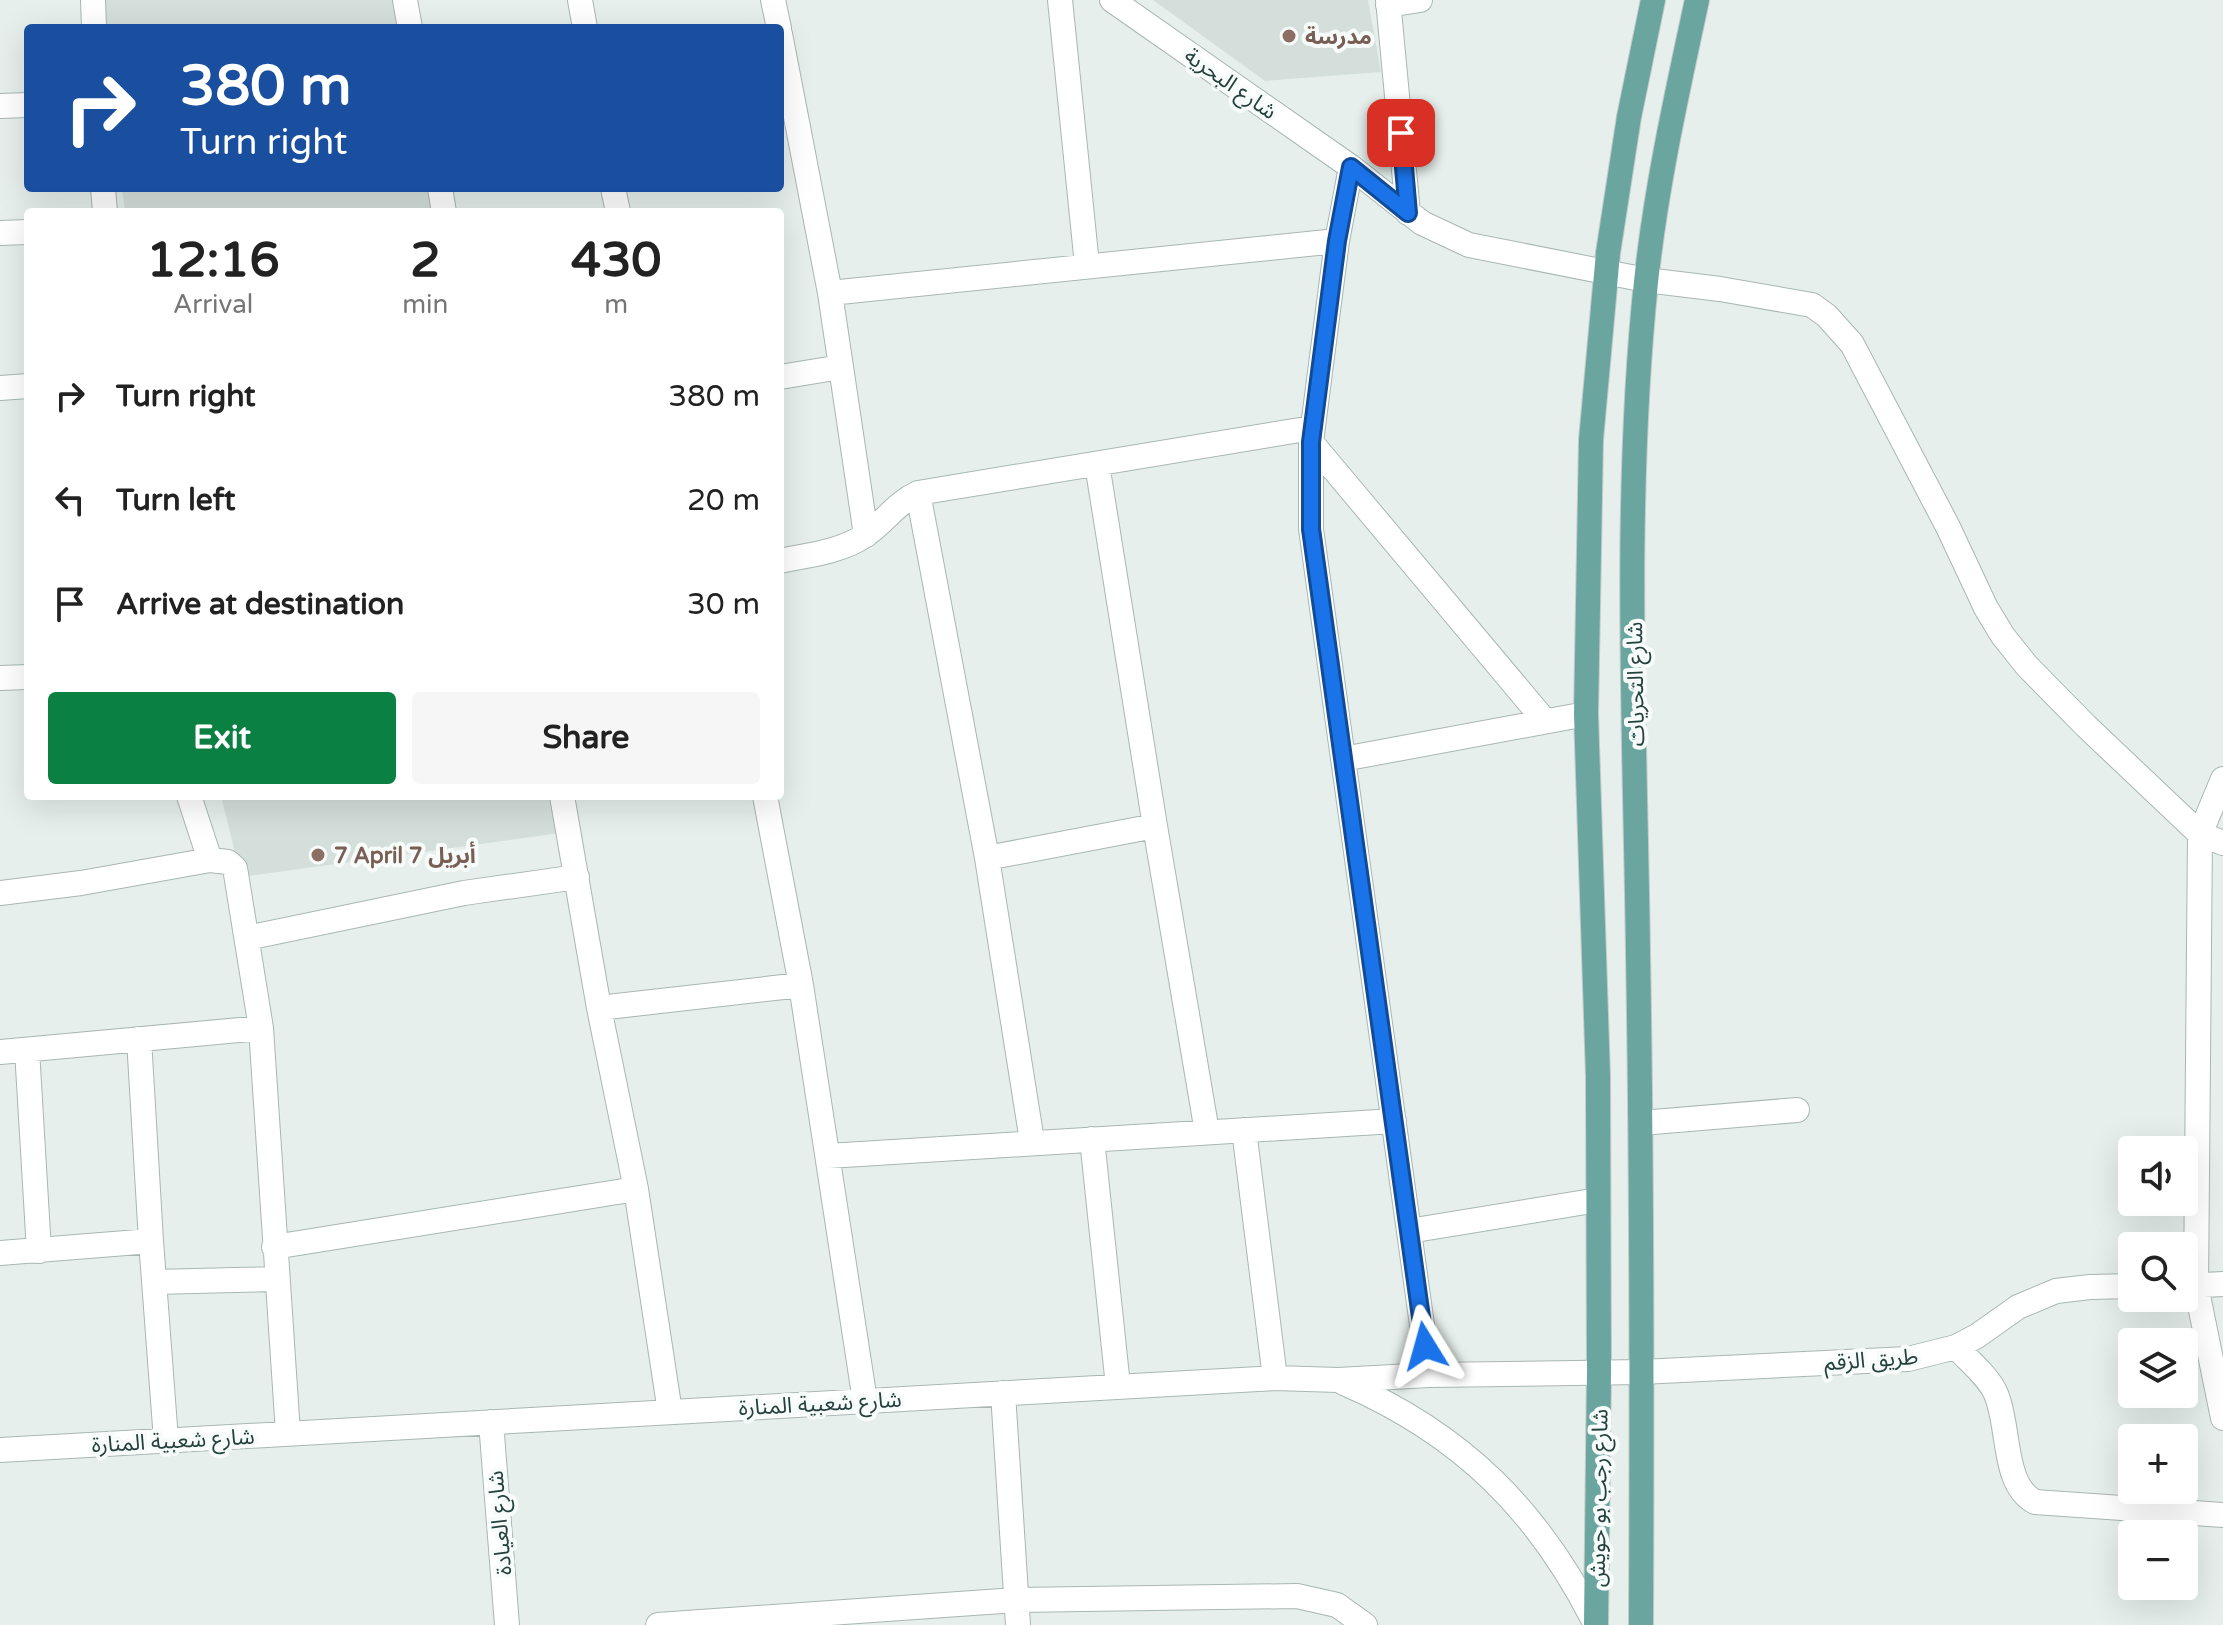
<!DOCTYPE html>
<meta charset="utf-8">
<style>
body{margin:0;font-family:"Varela Round","Noto Sans Arabic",sans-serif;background:#f6f6f6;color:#222;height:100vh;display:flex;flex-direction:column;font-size:30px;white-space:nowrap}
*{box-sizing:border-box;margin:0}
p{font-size:26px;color:#767676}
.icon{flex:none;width:44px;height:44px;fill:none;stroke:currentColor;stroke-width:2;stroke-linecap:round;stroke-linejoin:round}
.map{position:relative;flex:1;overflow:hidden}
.panel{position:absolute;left:24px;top:208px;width:760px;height:592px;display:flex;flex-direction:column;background:#fff;border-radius:8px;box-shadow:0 8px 32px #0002}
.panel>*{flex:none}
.banner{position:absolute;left:24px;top:24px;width:760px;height:168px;border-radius:8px;box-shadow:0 8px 32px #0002;background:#1a4fa0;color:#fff;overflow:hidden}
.buttons{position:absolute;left:2118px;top:1136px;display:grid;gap:16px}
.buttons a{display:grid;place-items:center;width:80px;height:80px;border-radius:8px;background:#fff;box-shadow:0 8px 32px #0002;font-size:40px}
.pin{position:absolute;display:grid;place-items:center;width:68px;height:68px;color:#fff;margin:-34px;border-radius:16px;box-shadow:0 4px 12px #0006}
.me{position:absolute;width:88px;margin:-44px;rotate:352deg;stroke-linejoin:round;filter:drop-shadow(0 0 6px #0008)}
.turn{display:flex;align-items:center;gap:28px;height:168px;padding:0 24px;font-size:36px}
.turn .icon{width:104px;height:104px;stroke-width:2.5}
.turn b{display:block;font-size:56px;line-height:68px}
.eta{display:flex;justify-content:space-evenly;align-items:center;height:136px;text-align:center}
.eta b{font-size:48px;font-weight:700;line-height:56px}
.action{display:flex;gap:16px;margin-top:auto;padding:16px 24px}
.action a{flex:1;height:92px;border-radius:8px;background:#0b8043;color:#fff;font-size:32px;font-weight:700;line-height:92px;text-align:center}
.action a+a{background:#f6f6f6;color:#222}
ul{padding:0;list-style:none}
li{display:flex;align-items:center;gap:24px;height:104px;padding:0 24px}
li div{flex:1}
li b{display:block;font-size:30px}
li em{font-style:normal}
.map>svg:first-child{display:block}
</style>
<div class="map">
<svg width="2223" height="1625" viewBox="0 0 2223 1625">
<rect width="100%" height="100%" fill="#e6efec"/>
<path fill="#d4dfdc" d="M96,0H405L410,28H100Z
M1153,0H1368L1381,72L1265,81Z
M122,188H442L446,212H125Z
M221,796H554L560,833L241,877Z"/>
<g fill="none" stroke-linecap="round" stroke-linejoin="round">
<defs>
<path id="minor" d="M93,0L94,28
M405,0L410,28
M580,0L585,28
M773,0L779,28
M1060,0L1087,265
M1112,0L1351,167
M1388,0L1408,213
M1388,5L1420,0
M780,34L830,293L866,535
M0,106L28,105
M103,188L105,212
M440,188L444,212
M613,188L618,212
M0,233L28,232
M830,293L1337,241
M780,377L841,367
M0,388L28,386
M1311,442L1545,721
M1097,464L1155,826L1207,1132
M918,493L987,858L1032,1141
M780,561C808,555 840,552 864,536C884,523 896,503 918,493L1312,428
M0,678L28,677
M1343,759L1586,714
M2223,779L2200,834L2223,843
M189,796L210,860
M562,796L599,1008L636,1189L670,1412
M765,796L801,985L865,1401
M987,858L1155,826
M0,893L81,883L210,860L228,862L235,868L261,1028L288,1433
M247,938L464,893L577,877
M599,1008L801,985
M139,1039L151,1241L166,1440
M27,1050L39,1251
M0,1052L261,1028
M1641,1123L1797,1110
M1244,1130L1275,1378
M1092,1139L1118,1386
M828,1156L1394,1121
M1409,1231L1598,1200
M274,1247L636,1189
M0,1253L151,1241
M154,1282L277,1279
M2184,1286L2223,1284
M1956,1347C1969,1361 1989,1377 1996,1394C2010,1426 2002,1485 2035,1502L2223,1515
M1429,1375L1311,529V442L1337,241L1351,167L1422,223L1469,245L1646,280L1720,289L1812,305L1827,316L1852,344L1948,527L1986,608L2003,636L2027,666L2086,726L2200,834L2196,1286L2223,1418
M1344,1383C1462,1434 1539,1511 1596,1625
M1003,1393L1018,1625
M491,1422L507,1625
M0,1450L1275,1378L1338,1380L1429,1375L1641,1372L1908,1359L1956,1347L1977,1336L2018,1307L2056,1291L2090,1287L2132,1286
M658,1625L1016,1600L1297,1596L1337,1605L1365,1625"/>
<path id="major" d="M1596,1625L1599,1371L1598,1076L1586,714L1591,440L1608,253L1629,117L1653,0
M1641,1625C1642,1401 1642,1177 1638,953C1635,730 1623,504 1646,282C1656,187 1677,93 1697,0"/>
</defs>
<use href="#minor" stroke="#a8b7b4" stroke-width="26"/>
<use href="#major" stroke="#c2cac9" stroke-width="26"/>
<use href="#minor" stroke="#fff" stroke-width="24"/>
<use href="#major" stroke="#6aa59f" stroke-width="24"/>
</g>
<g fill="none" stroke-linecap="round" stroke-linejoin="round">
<defs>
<path id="route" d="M1401,133L1408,213L1351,167L1337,241L1311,442V529L1425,1346"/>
</defs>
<use href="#route" stroke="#114b97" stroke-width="20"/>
<use href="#route" stroke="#1a73e8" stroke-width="14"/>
</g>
<g fill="#8d6e63" stroke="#f7fbf9" stroke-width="3">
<circle cx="1289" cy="36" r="8"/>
<circle cx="318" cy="855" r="8"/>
</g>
<g text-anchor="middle" stroke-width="8" stroke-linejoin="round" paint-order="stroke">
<g font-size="22" font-weight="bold" fill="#785e54" stroke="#f7fbf9" text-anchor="start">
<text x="1305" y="44">مدرسة</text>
<text x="334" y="863">7 April 7 أبريل</text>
</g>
<g font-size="22" fill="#24413e" stroke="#f7fbf9">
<text transform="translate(1231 83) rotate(35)" y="8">شارع البحرية</text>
<text transform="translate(1635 684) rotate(-91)" y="8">شارع التحريات</text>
<text transform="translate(1871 1359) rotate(-4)" y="8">طريق الزقم</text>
<text transform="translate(820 1403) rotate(-3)" y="8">شارع شعبية المنارة</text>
<text transform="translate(173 1440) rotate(-3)" y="8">شارع شعبية المنارة</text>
<text transform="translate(1598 1498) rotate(-89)" y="8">شارع رجب بو حويش</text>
<text transform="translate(499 1523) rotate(-95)" y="8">شارع العيادة</text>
</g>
</g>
</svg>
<div class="buttons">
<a><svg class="icon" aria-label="sound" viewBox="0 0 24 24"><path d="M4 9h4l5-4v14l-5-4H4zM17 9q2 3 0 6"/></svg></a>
<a><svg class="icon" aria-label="search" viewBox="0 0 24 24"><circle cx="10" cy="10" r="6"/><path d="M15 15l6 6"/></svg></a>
<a><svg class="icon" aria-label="layers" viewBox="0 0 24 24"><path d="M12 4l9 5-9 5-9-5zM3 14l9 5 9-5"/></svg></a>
<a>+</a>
<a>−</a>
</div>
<div class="pin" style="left:1401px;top:133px;background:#d93025"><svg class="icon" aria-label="arrive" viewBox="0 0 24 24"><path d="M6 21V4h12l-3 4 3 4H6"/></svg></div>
<svg class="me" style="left:1425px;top:1346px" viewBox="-20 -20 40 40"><path d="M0-17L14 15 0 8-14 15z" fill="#1a73e8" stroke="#fff" stroke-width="4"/></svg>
<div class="banner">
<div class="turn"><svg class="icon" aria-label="right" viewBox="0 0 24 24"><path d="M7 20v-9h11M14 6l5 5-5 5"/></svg><div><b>380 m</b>Turn right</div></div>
</div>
<section class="panel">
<div class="eta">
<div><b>12:16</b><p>Arrival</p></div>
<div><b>2</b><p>min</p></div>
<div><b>430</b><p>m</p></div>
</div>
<ul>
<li><svg class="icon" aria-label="right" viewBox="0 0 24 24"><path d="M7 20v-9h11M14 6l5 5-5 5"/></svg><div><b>Turn right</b></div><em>380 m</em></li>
<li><svg class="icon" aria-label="left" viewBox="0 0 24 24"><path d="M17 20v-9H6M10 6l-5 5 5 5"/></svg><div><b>Turn left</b></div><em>20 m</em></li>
<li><svg class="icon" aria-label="arrive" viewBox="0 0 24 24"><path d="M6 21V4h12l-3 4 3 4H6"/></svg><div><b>Arrive at destination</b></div><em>30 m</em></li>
</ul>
<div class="action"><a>Exit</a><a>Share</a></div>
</section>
</div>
